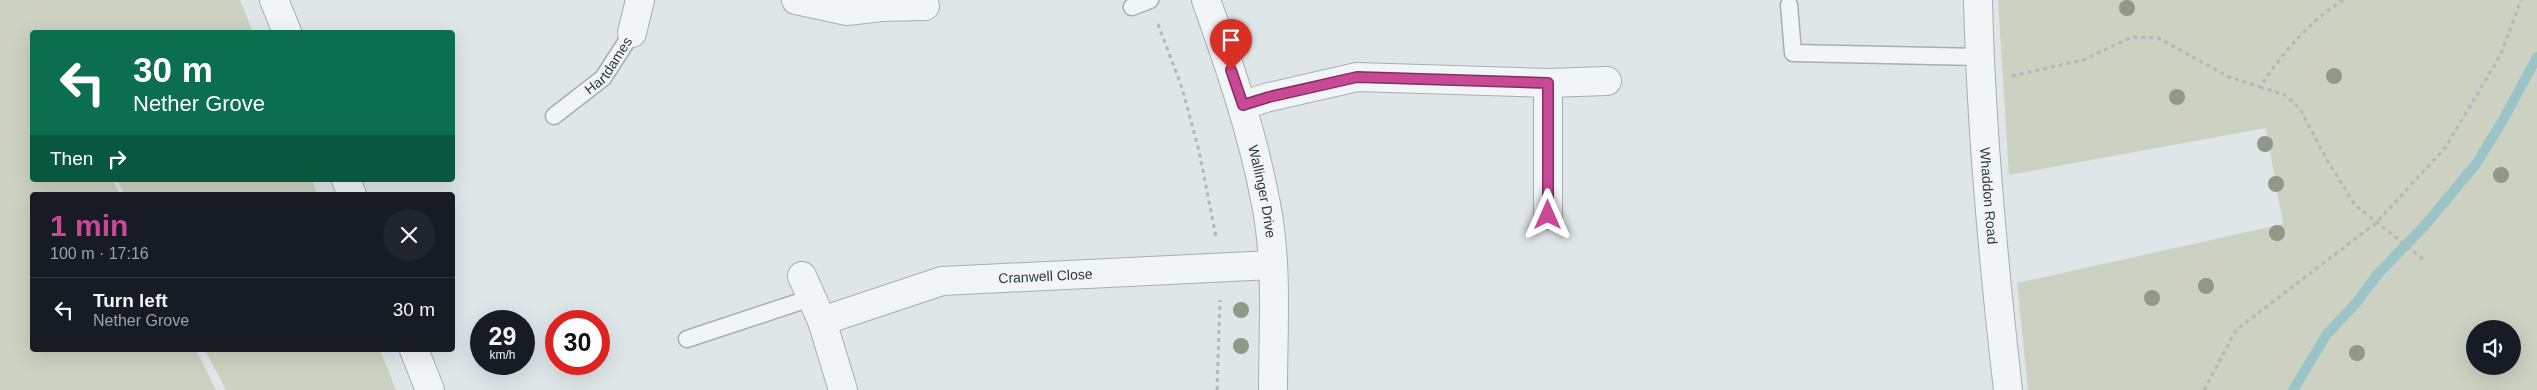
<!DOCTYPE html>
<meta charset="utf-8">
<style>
body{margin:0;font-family:Arial,sans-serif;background:#20242c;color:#f1f3f6;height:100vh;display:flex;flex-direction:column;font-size:19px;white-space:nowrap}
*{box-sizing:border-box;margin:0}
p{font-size:16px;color:#9ea1a6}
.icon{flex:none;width:28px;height:28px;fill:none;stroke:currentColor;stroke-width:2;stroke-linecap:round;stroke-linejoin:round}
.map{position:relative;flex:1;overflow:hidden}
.sheet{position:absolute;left:30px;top:192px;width:425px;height:160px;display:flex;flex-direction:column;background:#171b24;border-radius:5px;box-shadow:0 5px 20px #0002}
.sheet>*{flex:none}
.top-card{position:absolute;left:30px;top:30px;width:425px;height:152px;border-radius:5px;box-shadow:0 5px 20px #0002;background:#0b6e4f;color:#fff;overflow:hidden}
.fabs{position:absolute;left:2466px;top:320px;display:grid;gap:10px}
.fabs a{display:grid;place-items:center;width:55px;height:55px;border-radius:50%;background:#171b24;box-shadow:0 5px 20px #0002;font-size:25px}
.speed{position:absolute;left:470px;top:310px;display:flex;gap:10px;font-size:25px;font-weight:700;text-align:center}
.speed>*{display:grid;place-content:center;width:65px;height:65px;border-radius:50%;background:#171b24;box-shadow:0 5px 20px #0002;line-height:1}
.speed small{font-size:12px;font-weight:400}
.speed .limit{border:8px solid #d22;background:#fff;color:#111}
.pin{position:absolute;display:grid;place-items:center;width:42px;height:42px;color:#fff;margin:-51px -21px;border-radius:50% 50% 50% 0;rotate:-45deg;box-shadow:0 0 5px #0007}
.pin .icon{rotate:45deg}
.me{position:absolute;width:55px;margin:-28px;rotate:0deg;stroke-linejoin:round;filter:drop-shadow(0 0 4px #0008)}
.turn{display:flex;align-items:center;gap:18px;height:105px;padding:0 20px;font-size:22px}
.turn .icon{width:65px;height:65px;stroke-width:2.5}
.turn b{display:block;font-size:35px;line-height:42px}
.then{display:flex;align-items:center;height:48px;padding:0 20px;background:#0003;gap:10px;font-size:19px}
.round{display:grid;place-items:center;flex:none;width:52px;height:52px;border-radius:26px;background:#20242c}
.headline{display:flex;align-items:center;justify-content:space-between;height:85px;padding:0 20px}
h1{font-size:30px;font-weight:700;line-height:38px;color:#c84995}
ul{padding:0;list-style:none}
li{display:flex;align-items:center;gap:15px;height:65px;padding:0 20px;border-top:1px solid #363941}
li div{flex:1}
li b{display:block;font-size:19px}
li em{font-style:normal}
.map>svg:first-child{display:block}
</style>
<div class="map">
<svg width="2537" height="390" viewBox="0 0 2537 390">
<rect width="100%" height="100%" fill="#dfe6e8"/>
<path fill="#ccd1c1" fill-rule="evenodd" d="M0,0H240L253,32H32V180H113L120,195H32V350H196L216,390H0Z
M1998,0H2537V390H2028L2017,283L2283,224L2266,128L2009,175ZM2475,329H2512V366H2475Z
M117,180H312L318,195H125Z
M205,350H380L396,390H226Z"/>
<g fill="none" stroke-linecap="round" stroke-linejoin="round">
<path stroke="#9bc4c7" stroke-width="10" d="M2293,390L2327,334L2357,302L2377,275L2426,224L2476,164L2503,120L2537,57"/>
<defs>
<g id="service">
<path d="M1789,5L1793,53L1979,57"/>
<path d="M1132,7L1150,0"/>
<path id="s1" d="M554,116L603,78L632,33"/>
<path d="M687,339L811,298"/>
</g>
<g id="minor">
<path d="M796,0L847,11L881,7L925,6"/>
<path id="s2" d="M1206,0C1230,67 1253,134 1266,204C1278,265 1273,328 1273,390"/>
<path id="s3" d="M1978,0C1981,130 1993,260 2008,390"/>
<path d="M632,33L640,0"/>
<path d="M1243,105L1269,97L1357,77L1548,83L1607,81"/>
<path d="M1548,215V83"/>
<path d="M802,276L822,321L843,390"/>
<path id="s4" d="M822,321L942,281L1273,265"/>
</g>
<path id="tertiary" d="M274,0L287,32
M346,180L352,195
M414,350L430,390"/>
</defs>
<use href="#service" stroke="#a5afb2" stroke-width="19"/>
<use href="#minor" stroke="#a5afb2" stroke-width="30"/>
<use href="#tertiary" stroke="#a5afb2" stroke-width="30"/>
<path stroke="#b2b9bb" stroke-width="3" stroke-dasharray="4 4" stroke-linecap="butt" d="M1158,24L1182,88L1199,151L1216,237
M2012,76L2083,60L2132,37L2158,38L2229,77L2260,87C2282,53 2309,22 2343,0
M2260,87L2285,95L2300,109L2327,160L2355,205L2423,259
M1217,390L1220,300
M2204,390L2236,330L2376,223L2445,148L2500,56L2521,0"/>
<use href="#service" stroke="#f2f5f6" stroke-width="16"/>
<use href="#minor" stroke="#f2f5f6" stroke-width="28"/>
<use href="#tertiary" stroke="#f2f5f6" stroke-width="28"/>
</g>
<g fill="#8f9987">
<circle cx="2127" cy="8" r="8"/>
<circle cx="2334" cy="76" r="8"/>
<circle cx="2177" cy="97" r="8"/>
<circle cx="2265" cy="144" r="8"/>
<circle cx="2501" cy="175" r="8"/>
<circle cx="2276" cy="184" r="8"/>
<circle cx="2277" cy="233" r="8"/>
<circle cx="2206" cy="286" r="8"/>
<circle cx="2152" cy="298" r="8"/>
<circle cx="1241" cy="310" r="8"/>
<circle cx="1241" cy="346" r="8"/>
<circle cx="2357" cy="353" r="8"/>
</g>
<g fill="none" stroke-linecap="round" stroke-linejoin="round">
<defs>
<path id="route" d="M1231,70L1243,105L1269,97L1357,77L1548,83V215"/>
</defs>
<use href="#route" stroke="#822f61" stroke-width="12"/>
<use href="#route" stroke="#c84995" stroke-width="9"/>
</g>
<g text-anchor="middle" stroke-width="5" stroke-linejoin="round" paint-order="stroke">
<g font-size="14" fill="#293a3e" stroke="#eff5f5">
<text dy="5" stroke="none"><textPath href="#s1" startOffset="75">Hartdames</textPath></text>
<text dy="5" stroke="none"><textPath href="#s2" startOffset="200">Wallinger Drive</textPath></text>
<text dy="5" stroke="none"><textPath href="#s3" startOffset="196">Whaddon Road</textPath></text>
<text dy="5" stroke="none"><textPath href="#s4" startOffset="230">Cranwell Close</textPath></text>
</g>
</g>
</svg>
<div class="fabs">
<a><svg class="icon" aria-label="sound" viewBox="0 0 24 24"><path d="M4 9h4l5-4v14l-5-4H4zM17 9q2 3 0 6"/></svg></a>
</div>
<div class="speed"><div>29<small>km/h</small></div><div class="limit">30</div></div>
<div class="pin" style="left:1231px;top:70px;background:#d93025"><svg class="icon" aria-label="arrive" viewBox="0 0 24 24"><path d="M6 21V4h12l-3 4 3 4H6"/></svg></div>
<svg class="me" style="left:1548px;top:215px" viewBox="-20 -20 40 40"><path d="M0-17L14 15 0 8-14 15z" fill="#c84995" stroke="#fff" stroke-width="4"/></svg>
<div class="top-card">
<div class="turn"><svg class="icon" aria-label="left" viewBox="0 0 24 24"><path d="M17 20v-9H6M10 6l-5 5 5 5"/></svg><div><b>30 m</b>Nether Grove</div></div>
<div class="then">Then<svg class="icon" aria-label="right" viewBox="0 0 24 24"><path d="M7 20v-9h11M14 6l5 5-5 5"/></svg></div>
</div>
<section class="sheet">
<div class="headline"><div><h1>1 min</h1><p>100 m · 17:16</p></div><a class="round"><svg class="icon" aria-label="close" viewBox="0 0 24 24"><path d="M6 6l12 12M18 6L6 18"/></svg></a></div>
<ul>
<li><svg class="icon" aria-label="left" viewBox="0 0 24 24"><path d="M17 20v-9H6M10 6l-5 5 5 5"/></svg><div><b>Turn left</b><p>Nether Grove</p></div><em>30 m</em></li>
</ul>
</section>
</div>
